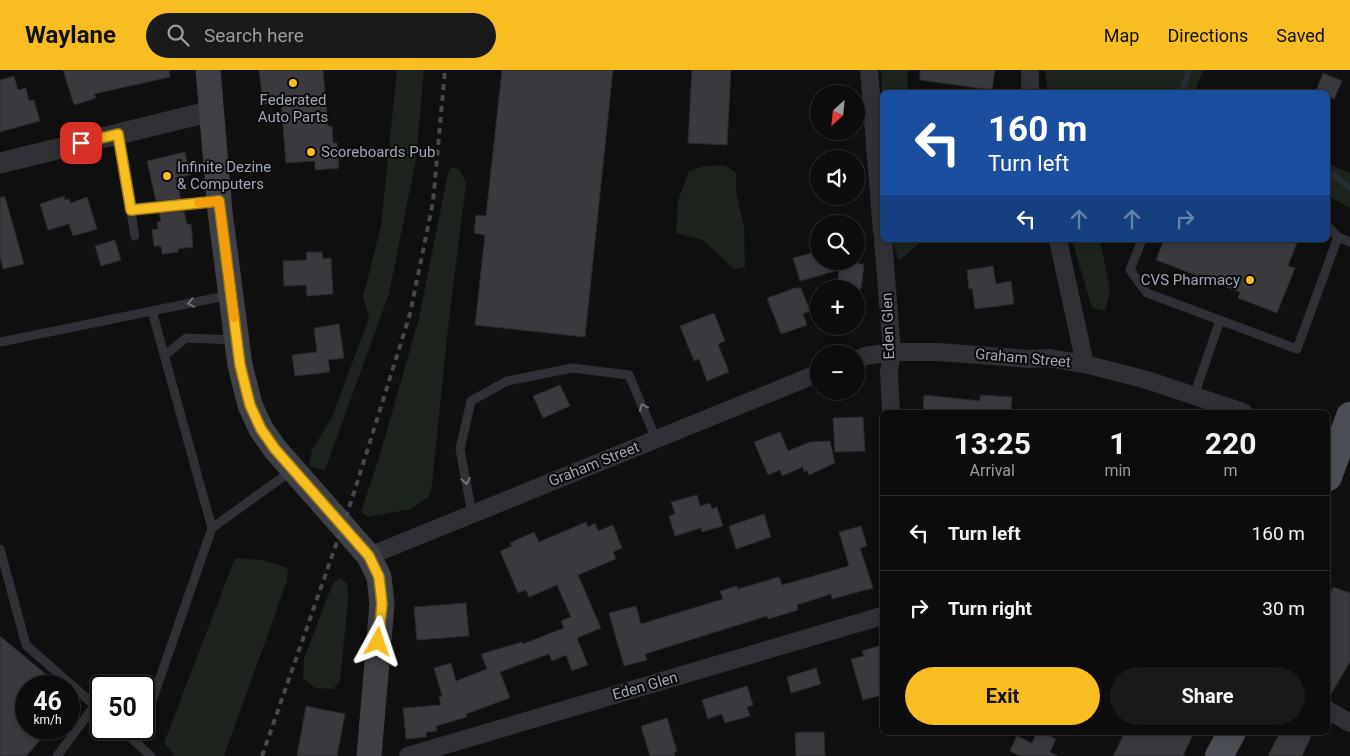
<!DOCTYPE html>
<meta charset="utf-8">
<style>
body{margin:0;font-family:Roboto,sans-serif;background:#1a1a1b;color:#f1f3f6;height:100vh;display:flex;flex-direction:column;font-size:19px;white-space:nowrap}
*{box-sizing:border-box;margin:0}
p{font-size:16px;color:#9a9b9d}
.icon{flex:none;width:28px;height:28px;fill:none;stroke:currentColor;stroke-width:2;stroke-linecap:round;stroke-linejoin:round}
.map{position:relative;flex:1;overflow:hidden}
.drawer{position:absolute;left:880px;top:340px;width:450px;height:325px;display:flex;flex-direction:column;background:#0c0c0d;border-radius:8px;box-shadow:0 2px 8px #0003,0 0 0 1px #2c2c2e}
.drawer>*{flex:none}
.banner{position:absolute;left:880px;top:20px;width:450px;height:152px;border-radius:8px;box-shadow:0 2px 8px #0003,0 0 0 1px #2c2c2e;background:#1a4fa0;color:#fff;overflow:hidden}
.needle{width:32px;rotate:207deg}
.tools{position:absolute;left:810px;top:15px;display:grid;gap:10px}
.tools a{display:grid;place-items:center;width:55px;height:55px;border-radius:50%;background:#0c0c0d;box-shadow:0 2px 8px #0003,0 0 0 1px #2c2c2e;font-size:25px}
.speed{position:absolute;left:15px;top:605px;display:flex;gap:10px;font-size:25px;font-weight:700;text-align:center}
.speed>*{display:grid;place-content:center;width:65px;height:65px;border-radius:50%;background:#0c0c0d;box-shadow:0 2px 8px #0003,0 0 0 1px #2c2c2e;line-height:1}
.speed small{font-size:12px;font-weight:400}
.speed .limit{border:2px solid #111;border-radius:8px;background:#fff;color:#111}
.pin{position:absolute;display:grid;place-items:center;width:42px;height:42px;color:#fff;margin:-21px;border-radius:10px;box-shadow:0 2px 8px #0006}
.me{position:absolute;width:55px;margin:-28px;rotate:5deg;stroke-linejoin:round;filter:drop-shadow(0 0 4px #0008)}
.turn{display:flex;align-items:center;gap:18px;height:105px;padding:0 25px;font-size:22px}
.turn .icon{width:65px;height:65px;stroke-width:2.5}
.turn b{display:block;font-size:35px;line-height:42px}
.lanes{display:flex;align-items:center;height:48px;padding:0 25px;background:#0003;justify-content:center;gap:25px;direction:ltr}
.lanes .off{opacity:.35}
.eta{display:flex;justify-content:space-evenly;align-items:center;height:85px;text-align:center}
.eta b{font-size:30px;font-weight:700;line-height:35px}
.action{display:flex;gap:10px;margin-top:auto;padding:10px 25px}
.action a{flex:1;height:58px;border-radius:30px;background:#f8bd20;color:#111;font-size:20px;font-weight:700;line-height:58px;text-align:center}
.action a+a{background:#1a1a1b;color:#f1f3f6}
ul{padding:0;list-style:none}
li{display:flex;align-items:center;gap:15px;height:75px;padding:0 25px;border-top:1px solid #2c2c2e}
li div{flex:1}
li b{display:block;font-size:19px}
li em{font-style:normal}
header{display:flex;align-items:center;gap:30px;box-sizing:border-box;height:70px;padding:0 25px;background:#f8bd20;color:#111}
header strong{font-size:24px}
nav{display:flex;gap:28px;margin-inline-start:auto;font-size:18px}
.search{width:350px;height:45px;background:#1a1a1b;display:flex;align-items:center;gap:12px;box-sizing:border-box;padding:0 18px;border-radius:28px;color:#9a9b9d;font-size:19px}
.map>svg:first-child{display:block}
</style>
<header>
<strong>Waylane</strong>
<div class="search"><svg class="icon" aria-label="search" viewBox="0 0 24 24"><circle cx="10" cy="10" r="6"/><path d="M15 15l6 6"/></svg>Search here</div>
<nav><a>Map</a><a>Directions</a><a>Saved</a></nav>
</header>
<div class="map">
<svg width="1350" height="686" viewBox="0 0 1350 686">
<rect width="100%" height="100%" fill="#101011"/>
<path fill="#1c241d" d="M397,0H424L416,90L389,224L325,400L309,396L312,380L332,347L369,248L363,227L381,156Z
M881,0H907L908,22L882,23Z
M1045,0H1203L1195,22H1048Z
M1328,94L1350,103V138L1328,126Z
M725,95L736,103V122L744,157L745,197L734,199L703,170L676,163L678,131L689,101L705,96Z
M452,97L460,100L466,114L449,249L432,414L429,426L411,439L368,447L361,442L379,388L419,248L448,103Z
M892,170H920L921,172L899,191Z
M1072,170H1100L1110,220L1105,241L1092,238Z
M235,488L262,490L288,498L287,511L224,686H175L164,673Z
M340,508L347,513L348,531L340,611L333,619L315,618L303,608L304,589L329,523L334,512Z"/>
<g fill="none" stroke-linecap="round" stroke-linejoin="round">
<path stroke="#262d35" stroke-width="6" d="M1182,22L1189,0
M1328,103L1335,106L1350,118"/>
</g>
<path fill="#39393e" stroke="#2a292d" d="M63,0H169L170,7L94,24L96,28L74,35Z
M259,0H323L328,56H332L333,73H337L339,98L315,100V91L286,93L281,32L263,34Z
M502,0H613L585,267L475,255L485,165L474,163L476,145L486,146Z
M692,0H731L727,75L688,73Z
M920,0H995L992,20L920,10Z
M1323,3L1342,11L1334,29L1328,26V22L1316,21Z
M14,6L18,20L26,18L29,31L34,30L40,51L0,62V10Z
M185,82L190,105L176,108L181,129L156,131L147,91Z
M64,126L65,130L69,129L71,133L87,127L97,159L73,166L69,154L48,160L40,134Z
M0,127H5L24,194L3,199L0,187Z
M184,141L187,154H191L193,177L178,179V182L162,184L161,176H154L152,160L158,159L157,152L161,151L159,143Z
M115,170L121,190L101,196L95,176Z
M1164,170H1298L1288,196L1295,198L1277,243L1238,228L1240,222L1156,190Z
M819,181V191H858V194H864L861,219H837L839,200L800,211L793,188Z
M306,182H322L323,189L331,188L333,224L307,226L306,215L284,216L283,191L307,190Z
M993,196L996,214L1011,211L1014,234L975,239L972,218L969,219L967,200Z
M795,218H801L810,241L803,244L807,255L781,264L767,228Z
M714,243L725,271L718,274L729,302L707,311L699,289L694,291L680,256Z
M339,254L344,288L328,290L330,302L295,306L292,285L317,282L314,258Z
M560,315L570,336L543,348L533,326Z
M924,325L980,331V325L1012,327L1011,342H923Z
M863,347L865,381L835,382L833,348Z
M780,362L788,381L810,372L830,371L835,393L809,405L807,400L804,402L803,397L782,406L780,400L768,405L754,372Z
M697,425L700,436L710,433L712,439L717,437L723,456L702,462L701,458L675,466L669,446L675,444L671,432Z
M764,444L771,467L736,479L729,456Z
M586,452L588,457L595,453L598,461L613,455L622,478L613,482L616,489L578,505L601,558L577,568L588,595L572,601L566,585L552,591L549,584L500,602L510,628L466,644L467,647L436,656L437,661L426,662V667L406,669L403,638L441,635L439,627L442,626L434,598L451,593L456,611L487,599L481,584L522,572L523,574L564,558L561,551L571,547L557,515L529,527L526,520L518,523L500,481L512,476L510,473L534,462L539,472Z
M861,456L867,476L860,478L873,518L832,529L831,524L797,535L798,540L768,549L767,546L645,584L647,590L624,596L609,543L636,536L641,554L723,529L720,521L737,516L738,519L779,507L782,515L849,496L839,462Z
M1333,517L1350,523V592L1328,629V530Z
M466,533L469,566L417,570L414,537Z
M0,566L60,616H26V659H50L26,686H0Z
M882,575V625L863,630L851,589L864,586L862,581Z
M816,598L821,614L791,623L787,607Z
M747,616L753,635L747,637L750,646L725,653L722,644L708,649L702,630Z
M306,636L345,644L337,686H297Z
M667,648L677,681L674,682L675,686H650L641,656Z
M804,662H824L825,686H796L795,663Z
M1037,662H1043L1056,669L1050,682L1058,686H1020L1010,681L1017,666L1032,673Z
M1125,662H1194L1183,686H1113Z
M1280,662H1313L1302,686H1268Z"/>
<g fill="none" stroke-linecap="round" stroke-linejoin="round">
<path stroke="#303136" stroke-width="9" d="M118,64L135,166
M131,140L218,131
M1328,157L1338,167L1350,172
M1142,170L1130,200L1147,223L1297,279L1338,167
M0,272L230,225
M165,285L186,268L236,270
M1194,326L1220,250
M472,444L460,379L471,331L507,311L572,298L629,305L656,369
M212,458L291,401
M0,479L26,575L101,641
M144,654L212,458L152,241
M121,659L151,686
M137,673L142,659
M57,686L95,635"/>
<path stroke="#303136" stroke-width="18" d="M869,0L882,162
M1030,0V22
M883,170L892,282L889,302L891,342
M1058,170L1085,294
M856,290L865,286L892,282H938L1030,289L1048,288L1085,294L1147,310L1243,342
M369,486L819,303
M1328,640L1350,653
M408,686L882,546"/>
<path stroke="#303136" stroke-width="21" d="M0,93L212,41"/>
<path stroke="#3e4046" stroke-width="25" d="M208,0L220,142L240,295L250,335L261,359L275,379L369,486L379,507L382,534L369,686"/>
<path stroke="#4c4e55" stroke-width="28" d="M1328,407L1350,346
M1219,686L1232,662"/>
<path stroke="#47494f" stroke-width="4" stroke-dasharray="6 5" stroke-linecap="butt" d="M262,686L353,426L410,244L433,132L445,0"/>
</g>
<defs><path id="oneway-chevron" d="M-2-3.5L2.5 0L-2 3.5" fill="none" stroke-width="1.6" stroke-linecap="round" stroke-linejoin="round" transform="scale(1.25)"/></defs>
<g stroke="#6e717b">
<use href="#oneway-chevron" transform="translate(191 233) rotate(169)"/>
<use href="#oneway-chevron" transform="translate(643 337) rotate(-113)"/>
<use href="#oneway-chevron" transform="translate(466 411) rotate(80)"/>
</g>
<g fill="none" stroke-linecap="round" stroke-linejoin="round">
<defs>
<path id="route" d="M81,73L118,64L131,140L219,131L240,295L250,335L261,359L275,379L369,486L379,507L382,534L378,572"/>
</defs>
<use href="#route" stroke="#a17b15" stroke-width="12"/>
<use href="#route" stroke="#f8bd20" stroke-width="9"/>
<path stroke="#f59e0b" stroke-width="9" d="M199,133L219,131L234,248"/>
</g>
<g fill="#f8bd20" stroke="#0b0b0c" stroke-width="2">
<circle cx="293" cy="13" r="5"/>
<circle cx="311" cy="82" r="5"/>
<circle cx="167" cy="106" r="5"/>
<circle cx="1250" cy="210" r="5"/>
</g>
<g text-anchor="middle" stroke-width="4" stroke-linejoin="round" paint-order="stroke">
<g font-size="15" fill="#a0a5b3" stroke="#0b0b0c" text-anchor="start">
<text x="293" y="35" text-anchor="middle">Federated<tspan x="293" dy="17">Auto Parts</tspan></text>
<text x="321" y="87">Scoreboards Pub</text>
<text x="177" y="102">Infinite Dezine<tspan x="177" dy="17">&amp; Computers</tspan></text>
<text x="1240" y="215" text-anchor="end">CVS Pharmacy</text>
</g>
<g font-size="15" fill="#a0a5b3" stroke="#0b0b0c">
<text transform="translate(888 256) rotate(-92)" y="5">Eden Glen</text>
<text transform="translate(1023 288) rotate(5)" y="5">Graham Street</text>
<text transform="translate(594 394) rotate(-22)" y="5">Graham Street</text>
<text transform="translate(645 616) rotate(-16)" y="5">Eden Glen</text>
</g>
</g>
</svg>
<div class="tools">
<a><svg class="needle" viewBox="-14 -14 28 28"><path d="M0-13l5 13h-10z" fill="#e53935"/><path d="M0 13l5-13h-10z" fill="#9a9b9d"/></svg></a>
<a><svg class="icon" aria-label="sound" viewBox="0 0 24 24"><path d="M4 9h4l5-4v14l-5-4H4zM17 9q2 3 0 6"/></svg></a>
<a><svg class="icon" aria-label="search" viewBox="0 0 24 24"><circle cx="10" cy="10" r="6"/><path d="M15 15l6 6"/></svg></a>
<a>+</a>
<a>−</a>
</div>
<div class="speed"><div>46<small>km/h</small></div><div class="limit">50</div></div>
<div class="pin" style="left:81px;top:73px;background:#d93025"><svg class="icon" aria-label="arrive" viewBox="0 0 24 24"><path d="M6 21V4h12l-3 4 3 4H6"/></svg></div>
<svg class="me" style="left:378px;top:572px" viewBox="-20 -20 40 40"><path d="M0-17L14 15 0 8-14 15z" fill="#f8bd20" stroke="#fff" stroke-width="4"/></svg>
<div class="banner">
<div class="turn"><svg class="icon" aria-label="left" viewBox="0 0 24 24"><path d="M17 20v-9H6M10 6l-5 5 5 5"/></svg><div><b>160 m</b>Turn left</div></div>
<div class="lanes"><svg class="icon" aria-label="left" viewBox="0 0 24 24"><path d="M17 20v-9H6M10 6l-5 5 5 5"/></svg><svg class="icon off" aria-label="ahead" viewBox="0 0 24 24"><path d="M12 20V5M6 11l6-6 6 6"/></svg><svg class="icon off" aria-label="ahead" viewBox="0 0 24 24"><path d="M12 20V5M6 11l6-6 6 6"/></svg><svg class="icon off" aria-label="right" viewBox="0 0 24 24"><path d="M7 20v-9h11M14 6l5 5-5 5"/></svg></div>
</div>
<section class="drawer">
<div class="eta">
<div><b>13:25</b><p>Arrival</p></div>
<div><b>1</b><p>min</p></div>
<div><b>220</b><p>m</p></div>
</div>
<ul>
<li><svg class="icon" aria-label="left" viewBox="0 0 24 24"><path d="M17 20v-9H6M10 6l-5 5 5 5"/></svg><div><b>Turn left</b></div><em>160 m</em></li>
<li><svg class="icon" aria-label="right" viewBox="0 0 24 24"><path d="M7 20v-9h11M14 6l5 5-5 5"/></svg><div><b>Turn right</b></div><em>30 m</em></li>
</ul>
<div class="action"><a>Exit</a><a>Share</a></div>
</section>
</div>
